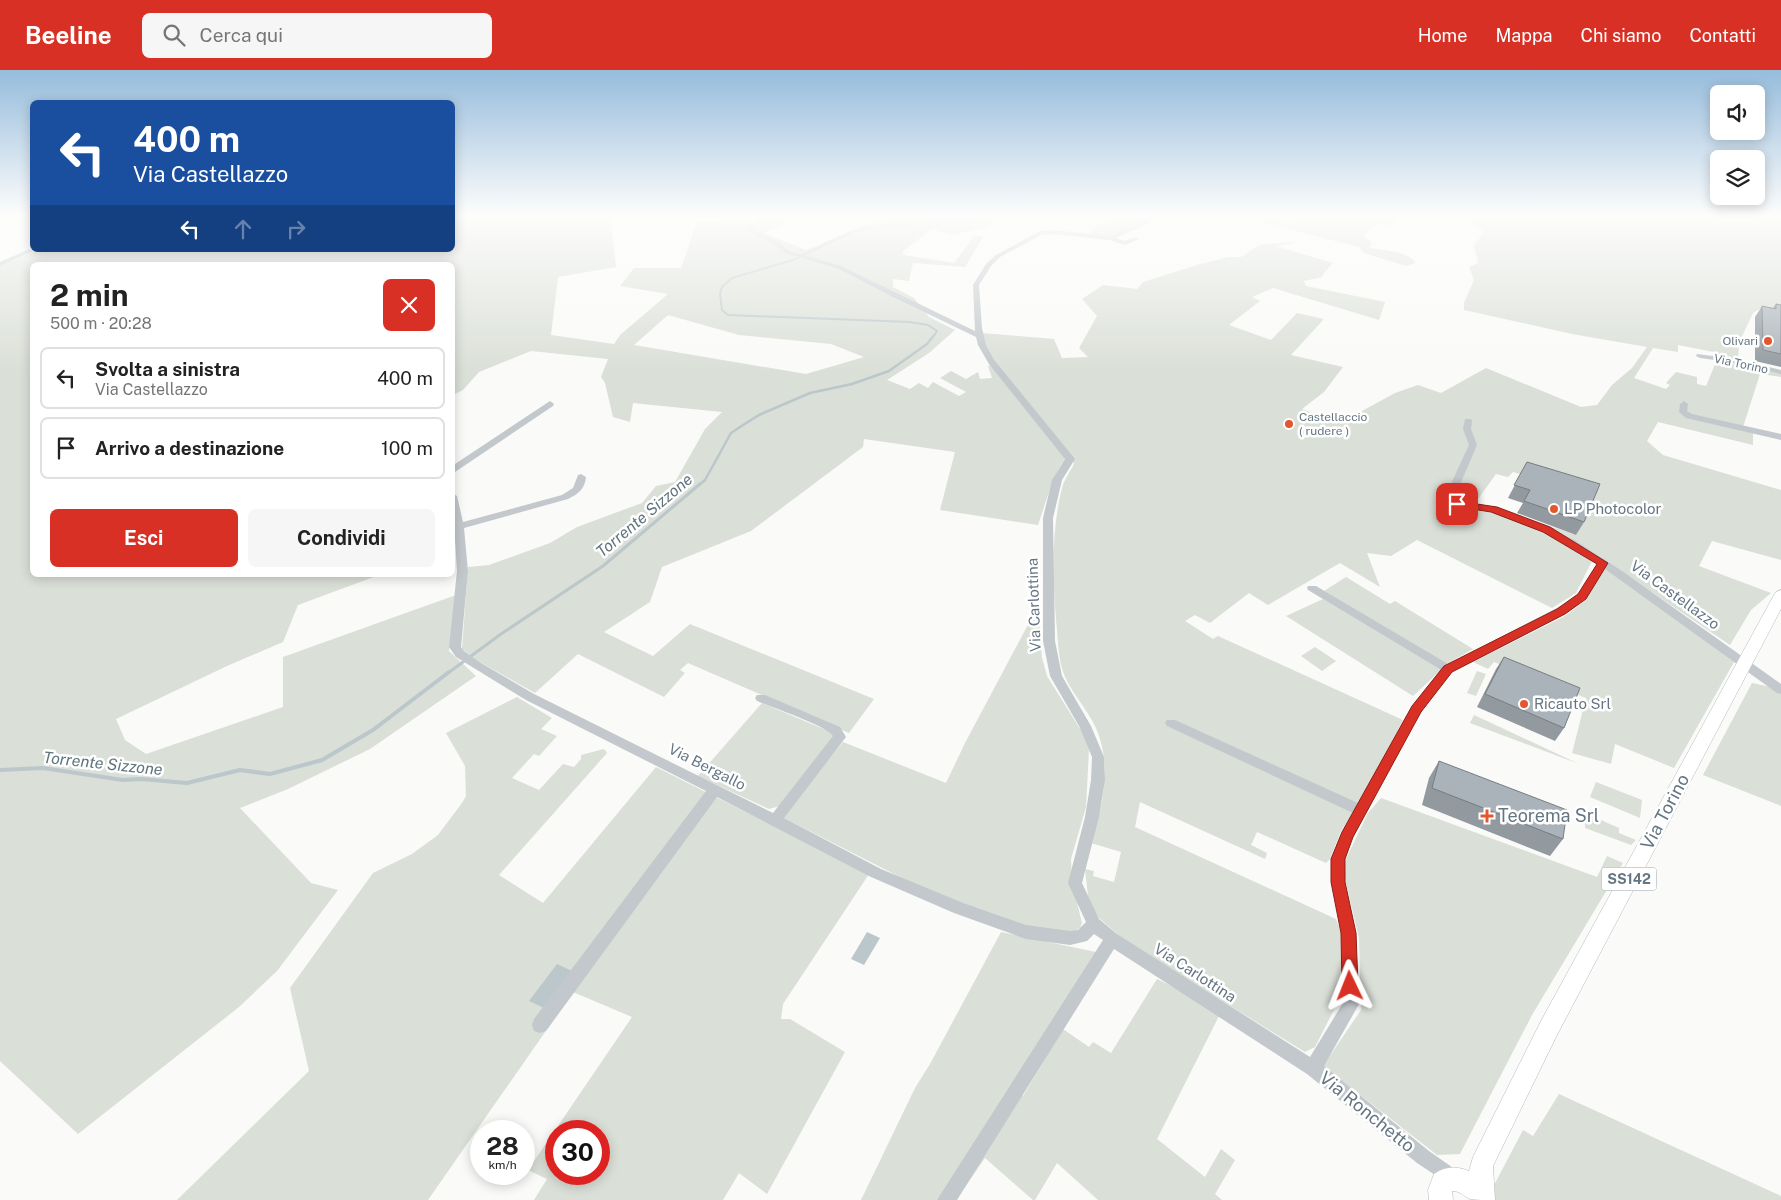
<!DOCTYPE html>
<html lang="it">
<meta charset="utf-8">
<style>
body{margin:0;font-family:"Public Sans",sans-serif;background:#f6f6f6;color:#222;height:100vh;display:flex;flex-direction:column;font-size:19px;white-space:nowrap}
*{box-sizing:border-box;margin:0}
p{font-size:16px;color:#767676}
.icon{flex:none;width:28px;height:28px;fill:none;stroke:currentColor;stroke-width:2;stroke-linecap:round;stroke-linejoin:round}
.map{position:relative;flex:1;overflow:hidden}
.panel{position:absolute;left:30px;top:192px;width:425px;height:315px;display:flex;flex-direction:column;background:#fff;border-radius:8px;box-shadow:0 2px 12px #0003}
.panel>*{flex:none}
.banner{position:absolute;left:30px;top:30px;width:425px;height:152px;border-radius:8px;box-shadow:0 2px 12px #0003;background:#1a4fa0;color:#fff;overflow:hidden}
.buttons{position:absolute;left:1710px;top:15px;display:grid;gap:10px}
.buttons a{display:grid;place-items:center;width:55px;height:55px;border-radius:8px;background:#fff;box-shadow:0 2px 12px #0003;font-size:25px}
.speed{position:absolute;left:470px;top:1050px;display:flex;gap:10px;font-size:25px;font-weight:700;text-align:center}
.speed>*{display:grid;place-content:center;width:65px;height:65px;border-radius:50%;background:#fff;box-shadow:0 2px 12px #0003;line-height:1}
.speed small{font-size:12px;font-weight:400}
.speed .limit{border:8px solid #d22;background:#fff;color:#111}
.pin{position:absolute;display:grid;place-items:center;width:42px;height:42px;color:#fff;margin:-21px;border-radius:10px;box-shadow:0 2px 8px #0006}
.me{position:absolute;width:55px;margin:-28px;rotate:358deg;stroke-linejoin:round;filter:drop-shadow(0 0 4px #0008)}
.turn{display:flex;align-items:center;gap:18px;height:105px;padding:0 20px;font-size:22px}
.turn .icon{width:65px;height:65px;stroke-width:2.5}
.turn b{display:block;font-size:35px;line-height:42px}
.lanes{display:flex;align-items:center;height:48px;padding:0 20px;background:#0003;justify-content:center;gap:25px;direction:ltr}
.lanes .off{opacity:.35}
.round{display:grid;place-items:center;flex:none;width:52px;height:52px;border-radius:8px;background:#f6f6f6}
.head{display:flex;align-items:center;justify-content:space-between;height:85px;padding:0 20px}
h1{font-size:30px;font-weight:700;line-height:38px}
.button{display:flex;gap:10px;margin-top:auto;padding:10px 20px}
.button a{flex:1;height:58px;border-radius:8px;background:#d93025;color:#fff;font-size:20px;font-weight:700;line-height:58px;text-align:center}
.button a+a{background:#f6f6f6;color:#222}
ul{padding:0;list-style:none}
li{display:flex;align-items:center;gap:15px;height:62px;margin:0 10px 8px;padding:0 10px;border:2px solid #e0e0e0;border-radius:8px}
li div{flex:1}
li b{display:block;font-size:19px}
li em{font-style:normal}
header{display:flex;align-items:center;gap:30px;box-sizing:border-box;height:70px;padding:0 25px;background:#d93025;color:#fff}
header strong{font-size:24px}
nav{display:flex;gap:28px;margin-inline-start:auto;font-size:18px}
.search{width:350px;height:45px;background:#f6f6f6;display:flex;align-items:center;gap:12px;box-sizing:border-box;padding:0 18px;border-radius:8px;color:#767676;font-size:19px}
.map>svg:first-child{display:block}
</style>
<header>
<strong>Beeline</strong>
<div class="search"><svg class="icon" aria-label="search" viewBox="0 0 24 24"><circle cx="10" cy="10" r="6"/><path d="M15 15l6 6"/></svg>Cerca qui</div>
<nav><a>Home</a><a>Mappa</a><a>Chi siamo</a><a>Contatti</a></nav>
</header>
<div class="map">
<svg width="1781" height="1130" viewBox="0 0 1781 1130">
<rect width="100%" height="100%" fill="#fafaf8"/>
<path fill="#dadfd7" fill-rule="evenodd" d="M453,145H610L616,197L558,207L551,265L614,274L620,265L668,224L620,216L634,198H681L697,152L755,153V145H797L799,146L764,163L806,180L862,156L902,145H1048L1034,153L1003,148L984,158L953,165L932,159L903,181V185L954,193L974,166L983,167L965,197L913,193L909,211L893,209V217L914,228L929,247L955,260L929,283L887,310L910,319L919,313L928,318L933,312L959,326L966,322L940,308L951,301L966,309L978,302L980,309L992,308L988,296L992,295L1065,388L1054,407L1038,455L940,440L955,382L864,369L863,377L751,461L662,497L650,532L604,562L653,586L690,554L874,629L849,663L688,593L680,600L685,603L664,627L578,584L535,623L478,591L462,579L468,497L489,495L550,473L577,457L642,433L656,416L675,412L705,359L722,342L633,333L630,352L613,347L605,313L601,307L608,289L531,281L479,302L463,320L453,325L452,195H32V505H379L298,535L283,572L227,596L116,649L125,670L146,684L283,637V587L456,525L449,581L476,606L370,679L288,719L240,738L311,813L338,820L277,901L239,937L78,1064L0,991V196L39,180H452ZM668,245L739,265L831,274L864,287L806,304L634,275Z
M1113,145H1163L1112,168L1088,167L1092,160Z
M1258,145L1292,152L1304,145H1400L1391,156L1376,153L1363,167L1372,172L1370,178C1382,180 1410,181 1415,193L1406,196L1364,183L1359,177L1251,150Z
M1472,145H1781V239L1765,236L1753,243L1739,273L1738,292L1781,303V307L1760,304L1743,357L1753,363V375L1658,352L1647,371L1663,385L1781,420V490L1712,471L1699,496L1771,523L1751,540L1730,575L1591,481L1515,446L1517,445L1576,465L1593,427L1513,402L1508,407L1496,404L1475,433L1476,437C1517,451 1557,466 1593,489L1576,523L1552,538L1417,470L1391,486L1367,483L1380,517L1340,493L1268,535L1249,523L1210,553L1195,545L1185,551L1213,569L1218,566L1403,650L1358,735L1341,761L1330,789L1326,793L1257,762L1251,775L1267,783L1265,789L1140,732L1135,757L1336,849L1344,869L1345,888L1342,924L1315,977L1305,982L1128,873L1099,848L1089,835L1085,799L1094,801L1093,806L1114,812L1121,782L1091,773C1103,737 1112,694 1096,658C1087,638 1069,621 1062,599C1058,584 1058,566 1056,550C1053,506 1051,461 1062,418C1064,410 1070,402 1074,394L1073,391L1000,300L985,273L982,263L1054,269L1062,288L1088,287L1079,278L1097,246L1082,229L1103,215L1137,219L1143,212L1197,195L1228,187H1241L1259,175L1292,172L1295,173L1276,176L1333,193L1324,203L1322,207L1304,211L1306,216L1385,232L1379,250L1273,218L1252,227L1260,231L1229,255L1271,270L1297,243L1324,249L1291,285L1343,297L1324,322L1302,339L1340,353L1395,323L1418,315L1441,323L1486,298L1581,337L1597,335L1612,315L1632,298L1647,277L1572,264L1464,240V233L1474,210L1469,197L1478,193L1474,175L1484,162L1462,147ZM1678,275L1714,282L1719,289L1716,292L1706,316L1697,314V307L1676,302L1666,313L1670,315L1666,319L1634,308L1653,278L1678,282Z
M1607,498L1734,592L1674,698L1615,674L1611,694L1572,683L1586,628L1494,592L1488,599L1473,592L1565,546L1587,529L1603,501Z
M1346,507L1390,534L1395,531L1473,579L1445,595L1324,521Z
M1323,529L1441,600L1413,626L1286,546Z
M1031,549L1039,552L1042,588L1047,606L1082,662L1089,680L1086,737L1071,789L1072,812L1082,853L1080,858L1071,863L1029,860L961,834L902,808L782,747L804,718L843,672L946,713L965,673Z
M1315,577L1336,591L1322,601L1301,586Z
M1477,601L1486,604L1476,626L1467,623Z
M1752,613L1771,617L1781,624V736L1703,705Z
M517,627L552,648L541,659L557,666L539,686L534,684L512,708L539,720L563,694L574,697L581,689V685L604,679L607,683L499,805L543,833L656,697L869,804L783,934L781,949H790L845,982L767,1124L739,1103L723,1130H534L547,1109L528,1100L632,947L573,922L428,1130H177L309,1001L290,918L373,803L412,784L438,765L462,733L466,726L465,696L446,663ZM556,1061H599V1104H556Z
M762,633L833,663V667L780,736L769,739L698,706Z
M1474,645L1579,694L1470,653Z
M1596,712L1642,730L1640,748L1590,727Z
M1381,728L1597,807L1607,786L1623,793L1532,945L1460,1084L1437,1085L1323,996L1361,940L1359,868L1345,809L1346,789L1368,743Z
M1585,743L1619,758V763L1636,770L1631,775L1585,758Z
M1001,862L1096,882L1016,1014L1023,1026L1063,959L1089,977L1093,972L1111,983L1157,909L1184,922L1219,946L1157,1069L1205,1107L1221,1079L1235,1090L1215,1124L1222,1130H1098L1057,1093L1035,1130H1033L985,1088L956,1130H861L915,1018L930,994Z
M1559,1024L1781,1126V1130H1492V1119L1523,1060L1533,1066Z"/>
<path fill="#bbc7cb" d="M867,862L880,868L864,895L851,889Z
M557,894L572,901L544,938L529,931Z"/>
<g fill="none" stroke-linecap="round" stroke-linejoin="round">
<path stroke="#bbc7cb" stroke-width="2" d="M934,265L937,261L928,255L909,252L728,245L722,240L720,224L722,217L732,208L793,190L854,161L887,155L941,153L992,145"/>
<path stroke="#bbc7cb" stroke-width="2.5" d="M699,415L705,410L731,363L743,355L759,345L810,323L852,314L889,301L927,274L935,264"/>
<path stroke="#bbc7cb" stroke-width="3" d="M448,603L501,564L603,496L700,414"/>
<path stroke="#bbc7cb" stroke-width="4" d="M0,700L43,698L123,710L141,709L187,713L240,700L270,704L322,690L373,660L449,602"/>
<defs>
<path id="major" d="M1781,520V539L1557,965L1493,1096L1495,1130C1488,1130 1476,1130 1470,1129C1463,1126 1461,1121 1452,1121L1453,1130H1429L1428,1120L1434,1104C1446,1096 1456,1096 1469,1101L1473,1087L1541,951L1774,525L1776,522Z"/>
</defs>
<use href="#major" stroke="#b5babe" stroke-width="1"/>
<path fill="#c3c8cc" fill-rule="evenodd" d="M1159,145H1166L1116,168L1125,171L1136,167L1139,169L1125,175L1109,170L1053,164L1041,165L1000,187L991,196L979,215L982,258L986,275L995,291L1075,389L1062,410L1053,448L1055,571L1062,606L1091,656L1104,687L1105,710L1099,747L1082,813L1099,849L1117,864L1310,987L1343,933L1342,863L1331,812V789L1340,766L1353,743L1167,656L1165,653L1167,650H1175L1358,733L1412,636L1441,600L1308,520L1307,518L1308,516H1316L1448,594L1557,538L1578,525L1597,494L1568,475L1542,462L1491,442L1447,436L1442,433L1469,375L1463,359L1465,349H1471L1472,351L1471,359L1477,375L1453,431L1496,437L1550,458L1576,471L1622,501L1781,614V624L1777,623L1605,499L1586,529L1565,544L1452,602L1421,642L1353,767L1345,789V812L1356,863L1359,934L1324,996L1429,1081L1459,1102L1462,1108L1459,1114L1453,1117L1417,1093L1307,1004L1114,879L957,1130H937L1103,870L1094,864L1087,871L1070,875L1026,869L954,843L871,807L717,727L546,961L540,963L534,961L532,955L534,949L706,721L526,630L456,587L449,577L457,501L452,423L457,426L463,452L562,425L573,418L578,405L581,404L586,407C585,419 578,424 568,429L464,458L468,501L461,577L464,581L481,593L534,624L773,743L833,666C827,656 771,637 757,631L755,628L757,625H765L840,657L846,667L784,748L881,799L963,833L1026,855L1070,861L1078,860L1086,852L1068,813L1085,747L1091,710L1092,687L1079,656L1050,606L1043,571V448L1052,410L1065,389L989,294L978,275L976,267L891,226L837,198L785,183L774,174L747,161L749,155H753V160L778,172L789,181L841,196L975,261L973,215L986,194L996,185L1040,161L1053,160L1111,166Z
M32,178L35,180L34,181L0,196V192Z
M1697,284L1736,289L1781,300V304L1736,293L1700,288L1696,286Z
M550,331L554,334L553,336L452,404V396Z
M1684,331L1688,334L1687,341L1692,344L1781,364V370L1686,348L1679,342L1680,334Z"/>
<use href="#major" fill="#fff" fill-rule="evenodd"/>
</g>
<path fill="#929a9f" d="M1776,234L1781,235V297L1755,291V247L1762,236L1773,238Z
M1527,392L1584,452L1576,465L1517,443L1523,433L1508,428Z
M1504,587L1564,658L1555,671L1477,637L1496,599Z
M1439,691L1563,769L1550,786L1422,735L1429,708Z"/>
<path fill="#aab3b9" stroke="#777d82" d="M1776,234L1781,235V284L1763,280L1762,236L1776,239Z
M1527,392L1600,414L1584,452L1524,431L1530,420L1514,415Z
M1504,587L1580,618L1564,658L1485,624Z
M1439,691L1567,740L1563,769L1432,718Z"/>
<linearGradient id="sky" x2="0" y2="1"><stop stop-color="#96bcdc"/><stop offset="0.48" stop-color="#fdfdfc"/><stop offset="1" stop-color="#fdfdfc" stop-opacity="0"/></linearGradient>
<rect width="1781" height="303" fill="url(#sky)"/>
<path fill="#d93025" stroke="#8d1f18" d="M1457,431L1497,437L1550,457L1608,493L1586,529L1565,544L1452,602L1421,642L1353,767L1345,789V812L1356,863L1358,916L1356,921L1350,923L1345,921L1342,916L1341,863L1331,812V789L1342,762L1412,636L1444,596L1557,539L1578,524L1597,494L1543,462L1491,442L1454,436L1452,434Z"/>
<g fill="#e4572e" stroke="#fff" stroke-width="2">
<circle cx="1768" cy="271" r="5"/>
<circle cx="1289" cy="354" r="5"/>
<circle cx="1554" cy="439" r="5"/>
<circle cx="1524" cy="634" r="5"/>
<path d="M1484.5 738.5h5v5h5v5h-5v5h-5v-5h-5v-5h5z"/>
</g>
<g text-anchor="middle" stroke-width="5" stroke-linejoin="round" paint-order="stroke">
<g font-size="12" fill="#657683" stroke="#fff" text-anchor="end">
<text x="1758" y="275">Olivari</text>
<text x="1299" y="351" text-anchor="start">Castellaccio<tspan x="1299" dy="14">( rudere )</tspan></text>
</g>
<g font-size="12" fill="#657683" stroke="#fff">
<text transform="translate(1741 294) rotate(12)" y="4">Via Torino</text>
</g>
<rect fill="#fff" stroke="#939fa8" stroke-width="1" x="1601.5" y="797.5" width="55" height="23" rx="4"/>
<g font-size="14" font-weight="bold" fill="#657683">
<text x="1629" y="814">SS142</text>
</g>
<g font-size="15" fill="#657683" stroke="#fff" text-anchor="start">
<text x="1564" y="444">LP Photocolor</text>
<text x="1534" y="639">Ricauto Srl</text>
</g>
<g font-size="15" fill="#657683" stroke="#fff">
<text transform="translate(1675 525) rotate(36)" y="5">Via Castellazzo</text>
<text transform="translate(1034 535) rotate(-92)" y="5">Via Carlottina</text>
<text transform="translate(707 697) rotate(27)" y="5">Via Bergallo</text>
<text transform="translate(1195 903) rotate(33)" y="5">Via Carlottina</text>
</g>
<g font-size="16" font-style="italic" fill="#60757c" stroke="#fff">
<text transform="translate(644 445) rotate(-40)" y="6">Torrente Sizzone</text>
<text transform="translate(103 693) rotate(6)" y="6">Torrente Sizzone</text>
</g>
<g font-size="18" fill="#657683" stroke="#fff">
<text transform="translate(1665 742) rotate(-62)" y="6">Via Torino</text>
<text transform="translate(1367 1042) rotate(39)" y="6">Via Ronchetto</text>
</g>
<g font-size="18" fill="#657683" stroke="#fff" text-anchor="start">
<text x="1498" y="752">Teorema Srl</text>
</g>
</g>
</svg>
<div class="buttons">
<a><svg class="icon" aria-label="sound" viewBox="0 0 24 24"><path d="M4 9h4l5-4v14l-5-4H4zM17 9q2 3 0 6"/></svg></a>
<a><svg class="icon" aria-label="layers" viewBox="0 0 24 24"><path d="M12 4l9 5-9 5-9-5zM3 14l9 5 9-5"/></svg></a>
</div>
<div class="speed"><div>28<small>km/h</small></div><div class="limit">30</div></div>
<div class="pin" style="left:1457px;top:434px;background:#d93025"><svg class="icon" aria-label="arrive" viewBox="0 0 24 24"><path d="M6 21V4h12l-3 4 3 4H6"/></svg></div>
<svg class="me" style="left:1350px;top:916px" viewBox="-20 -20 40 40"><path d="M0-17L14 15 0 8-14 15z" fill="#d93025" stroke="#fff" stroke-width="4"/></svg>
<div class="banner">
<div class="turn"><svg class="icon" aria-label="left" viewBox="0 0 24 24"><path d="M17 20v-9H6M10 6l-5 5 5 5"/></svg><div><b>400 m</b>Via Castellazzo</div></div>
<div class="lanes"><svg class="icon" aria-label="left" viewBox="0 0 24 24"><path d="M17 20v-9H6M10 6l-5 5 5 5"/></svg><svg class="icon off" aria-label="ahead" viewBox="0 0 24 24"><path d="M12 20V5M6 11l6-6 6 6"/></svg><svg class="icon off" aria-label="right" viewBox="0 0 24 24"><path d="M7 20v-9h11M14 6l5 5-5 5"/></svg></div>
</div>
<section class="panel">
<div class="head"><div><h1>2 min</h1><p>500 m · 20:28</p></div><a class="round" style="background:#d93025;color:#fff"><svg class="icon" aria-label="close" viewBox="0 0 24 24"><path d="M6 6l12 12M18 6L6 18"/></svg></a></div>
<ul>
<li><svg class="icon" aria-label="left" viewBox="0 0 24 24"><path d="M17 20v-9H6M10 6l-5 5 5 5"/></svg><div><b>Svolta a sinistra</b><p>Via Castellazzo</p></div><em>400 m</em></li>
<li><svg class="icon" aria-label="arrive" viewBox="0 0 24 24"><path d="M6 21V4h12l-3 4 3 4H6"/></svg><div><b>Arrivo a destinazione</b></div><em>100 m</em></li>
</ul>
<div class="button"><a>Esci</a><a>Condividi</a></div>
</section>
</div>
